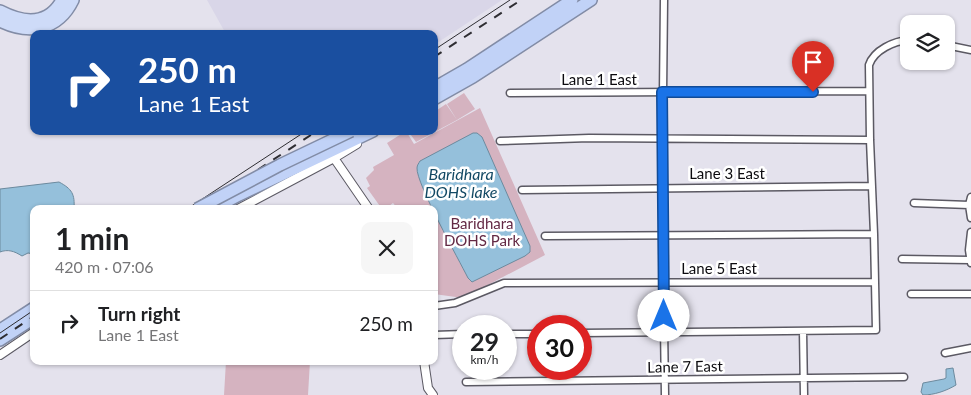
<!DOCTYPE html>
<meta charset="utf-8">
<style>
body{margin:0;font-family:Lato,sans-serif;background:#f6f6f6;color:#202124;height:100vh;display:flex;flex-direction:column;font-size:19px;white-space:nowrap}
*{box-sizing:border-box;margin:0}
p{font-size:16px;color:#757577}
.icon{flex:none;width:28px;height:28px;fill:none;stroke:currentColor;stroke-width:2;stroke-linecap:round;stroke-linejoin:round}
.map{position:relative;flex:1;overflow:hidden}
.side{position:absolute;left:30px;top:205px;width:408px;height:160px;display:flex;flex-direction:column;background:#fff;border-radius:10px;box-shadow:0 1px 4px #0004}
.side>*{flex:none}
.banner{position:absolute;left:30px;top:30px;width:408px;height:105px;border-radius:10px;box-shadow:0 1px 4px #0004;background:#1a4fa0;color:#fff;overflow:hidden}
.tools{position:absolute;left:900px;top:15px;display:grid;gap:10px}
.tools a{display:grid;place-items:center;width:55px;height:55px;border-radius:10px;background:#fff;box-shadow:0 1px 4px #0004;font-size:25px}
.speed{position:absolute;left:452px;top:315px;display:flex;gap:10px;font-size:25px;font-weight:700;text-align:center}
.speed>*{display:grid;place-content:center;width:65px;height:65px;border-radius:50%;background:#fff;box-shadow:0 1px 4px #0004;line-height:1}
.speed small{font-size:12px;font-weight:400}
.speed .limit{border:8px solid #d22;background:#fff;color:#111}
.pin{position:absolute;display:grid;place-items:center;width:42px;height:42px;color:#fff;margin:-51px -21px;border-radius:50% 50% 50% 0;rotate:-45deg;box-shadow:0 0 5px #0007}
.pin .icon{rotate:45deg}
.me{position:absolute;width:55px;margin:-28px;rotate:0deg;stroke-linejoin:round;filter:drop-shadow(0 0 4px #0008)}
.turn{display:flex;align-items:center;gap:18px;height:105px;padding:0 25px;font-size:22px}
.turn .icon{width:65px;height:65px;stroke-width:2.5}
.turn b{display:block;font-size:35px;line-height:42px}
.round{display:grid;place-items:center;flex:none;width:52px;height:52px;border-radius:10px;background:#f6f6f6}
.head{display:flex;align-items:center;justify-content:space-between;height:85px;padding:0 25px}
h1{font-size:30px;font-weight:700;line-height:38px}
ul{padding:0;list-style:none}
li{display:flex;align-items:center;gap:15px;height:65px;padding:0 25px;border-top:1px solid #e0e0e0}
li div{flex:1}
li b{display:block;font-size:19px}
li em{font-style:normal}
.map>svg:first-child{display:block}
</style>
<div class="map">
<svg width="971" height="395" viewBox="0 0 971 395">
<rect width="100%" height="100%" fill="#e4e2ed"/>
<path fill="#d9d6e8" d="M207,0H502L434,45V34H226Z"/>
<path fill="#d5b3c0" d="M464,93L475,109L457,120L447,104Z
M446,104L457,120L416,142L408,131H434V112Z
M480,108L545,255L463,298L434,294V209H398L393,203L385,209H382L367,188L370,186L366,178L374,170L373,167L394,155L387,143L406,131L414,144Z
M226,361H310L308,395H224Z"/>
<path fill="#95c0db" stroke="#6c8a9e" d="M473,133H477L482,137L530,246V252L525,256L472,282L468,278C459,260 416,183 417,168C417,165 419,163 420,161Z
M59,182C72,189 75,194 74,209H34V254L28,253L22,256C14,251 8,249 0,252V189Z
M953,368L956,385C946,391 934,395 923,395L921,392L923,383L944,379L946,378V369Z"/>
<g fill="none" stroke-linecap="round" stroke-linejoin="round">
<defs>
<path id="minor" d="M664,0L662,187L665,395
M946,45L971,50
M510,93L869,91
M500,141L589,138L870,140
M522,190L871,186
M971,197L969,205L971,218
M914,203L969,205
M545,236L874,234
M902,259L970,260
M971,263L969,250L971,232
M911,294H971
M434,306L455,303L504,283L874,282
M803,331L804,395
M581,333L876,330L874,234L870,140L869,65C874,50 894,41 909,40
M506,334H539
M434,335L464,334
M945,353L971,348
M466,382L904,377"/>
<path id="tertiary" d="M334,158L369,209
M238,209L334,158L357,144
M0,355L34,332
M424,361L428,388L433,395"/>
<path id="trunk" d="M0,11C23,23 48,26 62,0
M0,21C28,35 58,31 73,0"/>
<path id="motorway" d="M434,88L467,69L572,0
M434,99L473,77L591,0
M213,209L239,195L373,131
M0,330L34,308
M0,340L34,318"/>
</defs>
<use href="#minor" stroke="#5b5963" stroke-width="9"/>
<use href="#tertiary" stroke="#5b5963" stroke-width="10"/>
<use href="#trunk" stroke="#828ca6" stroke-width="14"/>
<use href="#motorway" stroke="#828ca6" stroke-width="14"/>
<use href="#minor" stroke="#fff" stroke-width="6"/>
<use href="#tertiary" stroke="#fff" stroke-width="8"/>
<use href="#trunk" stroke="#cedbf8" stroke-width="11"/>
<use href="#motorway" stroke="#c1d2f7" stroke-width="11"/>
<path stroke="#2e2d32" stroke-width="1" d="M434,50L510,0
M187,209L306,131
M0,333L34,310"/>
<path stroke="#2e2d32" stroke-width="2" stroke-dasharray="9 9" stroke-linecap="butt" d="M434,57L521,0
M198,209L317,131
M0,339L34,316"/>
<defs>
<path id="motorway-bridge" d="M197,209L280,165L351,131"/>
</defs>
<use href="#motorway-bridge" stroke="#828ca6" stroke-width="14" stroke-linecap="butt"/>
<use href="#motorway-bridge" stroke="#c1d2f7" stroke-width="11"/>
</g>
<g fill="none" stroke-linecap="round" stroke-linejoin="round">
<defs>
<path id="route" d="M664,316L662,92H813"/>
</defs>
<use href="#route" stroke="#114b97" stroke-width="12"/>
<use href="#route" stroke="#1a73e8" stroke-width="9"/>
</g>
<g text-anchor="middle" stroke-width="5" stroke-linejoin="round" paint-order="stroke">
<g font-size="15" fill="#0c0b0f" stroke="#fff">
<text x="599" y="85">Lane 1 East</text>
<text x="727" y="179">Lane 3 East</text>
<text x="719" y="274">Lane 5 East</text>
<text transform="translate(685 367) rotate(-1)" y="5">Lane 7 East</text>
</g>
<g font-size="15" fill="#632944" stroke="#fff">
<text x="482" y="229">Baridhara<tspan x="482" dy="17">DOHS Park</tspan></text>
</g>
<g font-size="16" font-style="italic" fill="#134964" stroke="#fff">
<text x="461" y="180">Baridhara<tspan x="461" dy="18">DOHS lake</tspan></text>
</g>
</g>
</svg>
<div class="tools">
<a><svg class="icon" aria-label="layers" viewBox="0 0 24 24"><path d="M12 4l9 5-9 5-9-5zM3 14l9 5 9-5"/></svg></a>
</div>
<div class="speed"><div>29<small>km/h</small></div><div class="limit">30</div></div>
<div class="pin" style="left:813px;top:92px;background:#d93025"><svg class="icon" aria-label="arrive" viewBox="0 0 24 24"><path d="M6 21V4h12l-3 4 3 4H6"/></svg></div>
<svg class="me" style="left:664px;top:316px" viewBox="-20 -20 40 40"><circle r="19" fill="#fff"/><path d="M0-13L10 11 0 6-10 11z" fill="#1a73e8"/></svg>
<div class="banner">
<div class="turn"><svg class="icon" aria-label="right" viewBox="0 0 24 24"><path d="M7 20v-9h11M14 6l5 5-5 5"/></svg><div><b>250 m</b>Lane 1 East</div></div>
</div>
<section class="side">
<div class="head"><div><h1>1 min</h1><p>420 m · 07:06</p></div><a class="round"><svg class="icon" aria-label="close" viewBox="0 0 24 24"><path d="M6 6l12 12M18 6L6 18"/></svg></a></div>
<ul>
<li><svg class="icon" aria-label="right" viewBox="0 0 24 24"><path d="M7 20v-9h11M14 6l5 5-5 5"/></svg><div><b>Turn right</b><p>Lane 1 East</p></div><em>250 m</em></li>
</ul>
</section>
</div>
